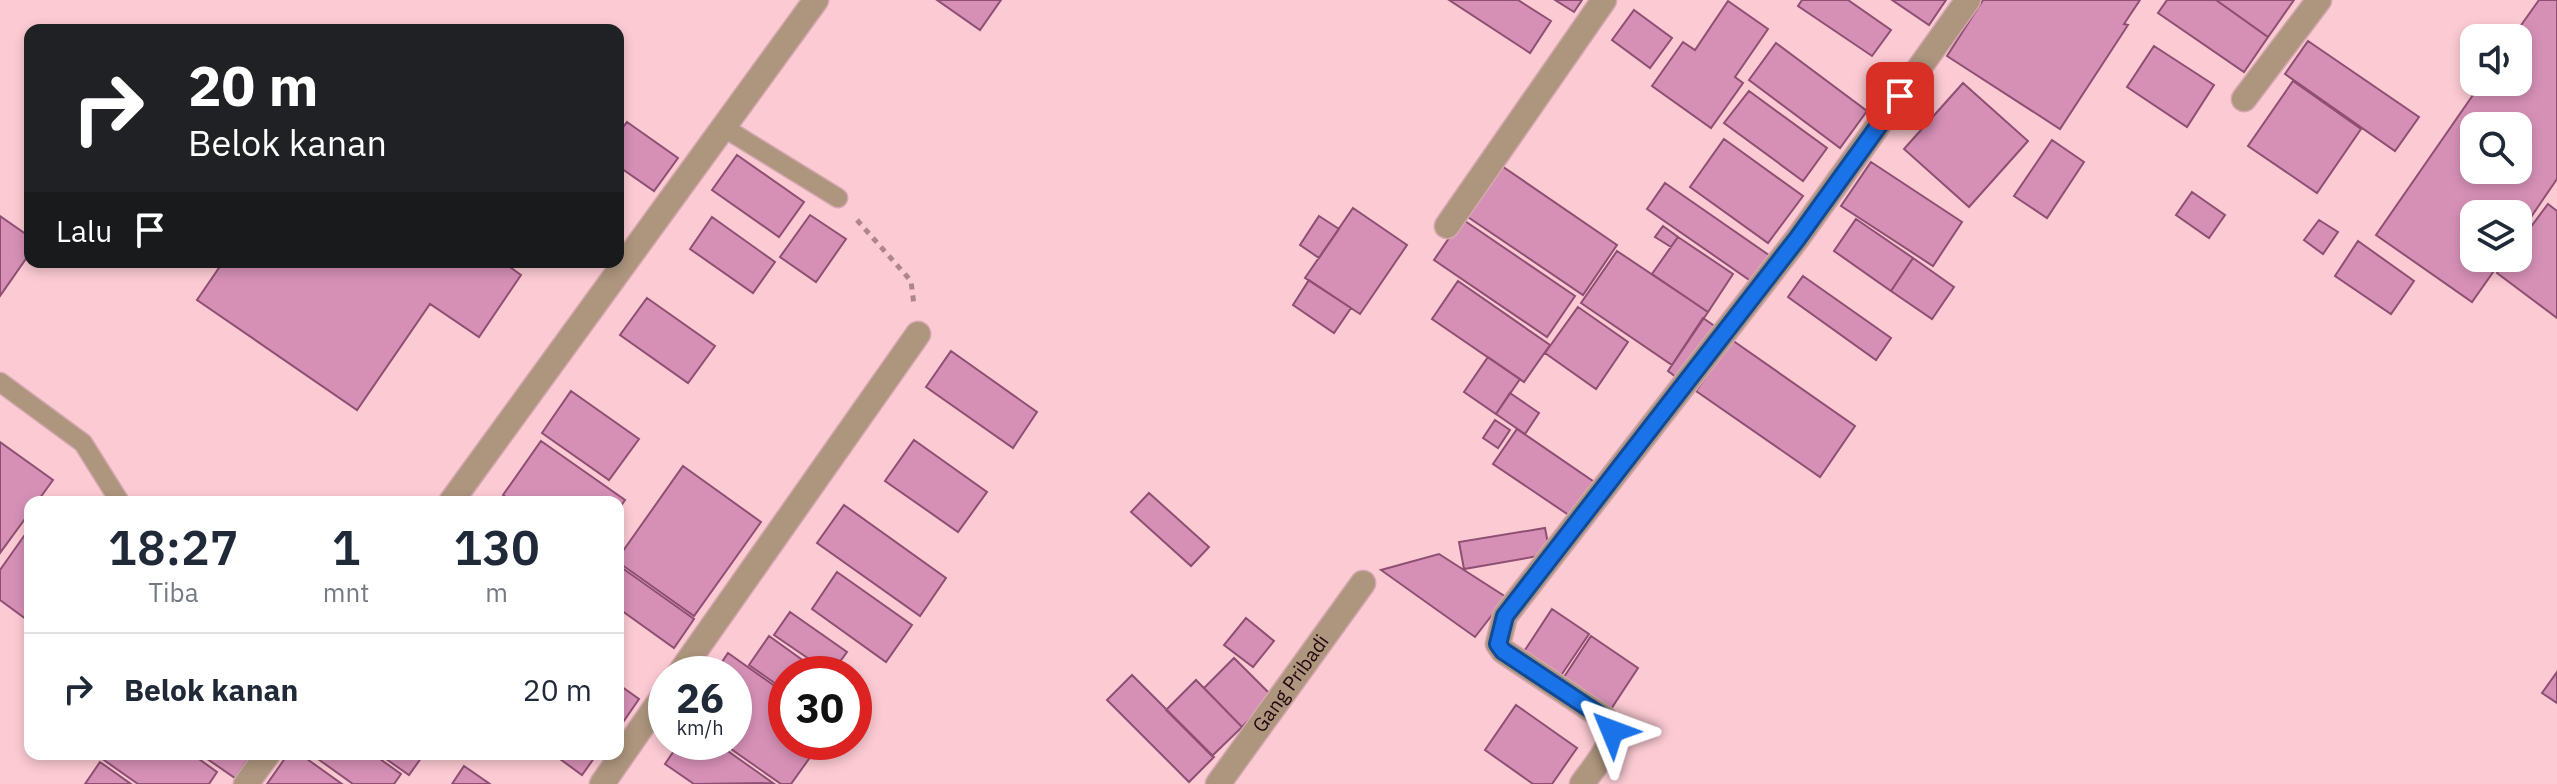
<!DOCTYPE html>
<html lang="id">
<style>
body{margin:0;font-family:"IBM Plex Sans",sans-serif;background:#f6f6f7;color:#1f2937;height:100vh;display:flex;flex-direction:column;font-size:30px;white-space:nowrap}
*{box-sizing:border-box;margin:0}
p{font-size:26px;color:#747a83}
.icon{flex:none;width:44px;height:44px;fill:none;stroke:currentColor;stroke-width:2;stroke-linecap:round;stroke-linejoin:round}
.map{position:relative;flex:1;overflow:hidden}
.side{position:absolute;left:24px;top:496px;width:600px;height:264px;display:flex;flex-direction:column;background:#fff;border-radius:16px;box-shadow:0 4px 12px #0003}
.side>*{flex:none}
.top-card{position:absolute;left:24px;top:24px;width:600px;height:244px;border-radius:16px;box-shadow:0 4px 12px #0003;background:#202124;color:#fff;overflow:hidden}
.buttons{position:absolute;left:2460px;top:24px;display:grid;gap:16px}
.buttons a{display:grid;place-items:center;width:72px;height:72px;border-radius:16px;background:#fff;box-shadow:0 4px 12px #0003;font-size:40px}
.speed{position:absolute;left:648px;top:656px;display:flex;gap:16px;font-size:40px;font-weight:700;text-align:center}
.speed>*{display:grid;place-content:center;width:104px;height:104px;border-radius:50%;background:#fff;box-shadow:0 4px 12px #0003;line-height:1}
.speed small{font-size:20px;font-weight:400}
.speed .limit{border:12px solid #d22;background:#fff;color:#111}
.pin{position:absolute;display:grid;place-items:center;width:68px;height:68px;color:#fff;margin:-34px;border-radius:16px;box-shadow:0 4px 12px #0006}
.me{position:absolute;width:88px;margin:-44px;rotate:314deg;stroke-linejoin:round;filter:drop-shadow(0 0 6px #0008)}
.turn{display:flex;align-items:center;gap:28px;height:168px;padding:0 32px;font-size:36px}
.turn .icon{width:104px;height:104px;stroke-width:2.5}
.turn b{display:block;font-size:56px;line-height:68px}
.then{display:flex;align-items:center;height:76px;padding:0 32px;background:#0003;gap:16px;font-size:30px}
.eta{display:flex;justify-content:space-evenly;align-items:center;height:136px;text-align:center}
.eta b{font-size:48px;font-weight:600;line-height:56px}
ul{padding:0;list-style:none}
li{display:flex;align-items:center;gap:24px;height:112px;padding:0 32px;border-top:2px solid #e0e1e3}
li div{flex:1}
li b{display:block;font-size:30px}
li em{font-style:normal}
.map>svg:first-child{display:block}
</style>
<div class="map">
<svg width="2557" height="784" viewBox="0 0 2557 784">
<rect width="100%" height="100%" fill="#fccad3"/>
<path fill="#d690b6" stroke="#8f4f73" stroke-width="2" fill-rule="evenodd" d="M937,0H1001L980,30Z
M1449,0H1518L1551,21L1530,53Z
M1555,0H1582L1574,12Z
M1802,0H1848L1891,30L1872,56L1798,6Z
M1892,0H1946L1929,25Z
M1983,0H2140L2124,24L2128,25L2060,129L1947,56Z
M2167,0H2216L2268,37L2244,72L2158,13Z
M2216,0H2294L2268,37Z
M2539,0H2557V179L2518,236V214H2474V258H2503L2472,302L2376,235L2482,82H2518V38H2512ZM2474,126H2518V170H2474Z
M1728,1L1768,29L1735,77L1743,83L1711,128L1652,86L1683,42L1695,50Z
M1634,10L1672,38L1650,68L1612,40Z
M2308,41L2419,117L2395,151L2285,74Z
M1776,43L1867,111L1840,148L1749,80Z
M2154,46L2214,85L2187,127L2127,87Z
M2293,81L2361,129L2317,193L2248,146Z
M1963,83L2028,141L1969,207L1904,149Z
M1749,91L1827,148L1803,181L1724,123Z
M627,122L678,158L654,191L618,166V134Z
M1724,139L1803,196L1768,243L1690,187Z
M2052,140L2084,162L2047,218L2014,196Z
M737,155L804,202L779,237L712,190Z
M1496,162L1617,245L1583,295L1462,213Z
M1871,162L1962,222L1933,266L1841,206Z
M1665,183L1776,260L1758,286L1647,209Z
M2192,192L2225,215L2209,238L2176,215Z
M2548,204L2557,211V318L2497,273L2508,258H2518V244Z
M1353,208L1407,245L1360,314L1305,278Z
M810,215L846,239L816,282L780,257Z
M0,216L30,237V253L0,296Z
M1319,216L1339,229L1319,258L1300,245Z
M712,217L775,262L753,293L690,249Z
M1462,219L1575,296L1547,337L1434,260Z
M1856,219L1913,258L1891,291L1834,251Z
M2319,220L2338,232L2323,254L2304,240Z
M1663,226L1678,237L1671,247L1655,237Z
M1678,237L1733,274L1708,312L1652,274Z
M2358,241L2414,281L2391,314L2335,276Z
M1617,251L1708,312L1672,365L1581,303Z
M1913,258L1954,287L1932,319L1891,291Z
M223,262H503L521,275L479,337L430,304L357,410L197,300Z
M1803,276L1891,338L1876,360L1788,297Z
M1309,280L1351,308L1334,333L1293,305Z
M1458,281L1550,345L1524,382L1432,319Z
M647,298L715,346L688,383L620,335Z
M1578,307L1628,342L1596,389L1545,353Z
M1703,318L1716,327L1680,380L1668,371Z
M1732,340L1855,426L1820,477L1696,391Z
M951,351L1037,412L1013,448L926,387Z
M1488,357L1520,379L1496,414L1464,392Z
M571,391L639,439L609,480L542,433Z
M1510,393L1539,413L1525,434L1496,414Z
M1495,420L1510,430L1498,448L1483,438Z
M1517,429L1603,488L1576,520L1493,464Z
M914,440L987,492L958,532L885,481Z
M541,441L625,500L618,510V502H513L503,495Z
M0,442L53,480L37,502H30V512L0,553Z
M683,466L761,522L694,616L618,562V558Z
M1149,493L1209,547L1191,566L1131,512Z
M844,505L946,578L920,616L817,543Z
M1545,528L1550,554L1464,569L1459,542Z
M24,536L30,540V622L0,600V570Z
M1439,554L1506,597L1475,637L1381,570Z
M618,565L694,619L674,648L618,608Z
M837,572L912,625L886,662L812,609Z
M1552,609L1589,634L1558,680L1521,656Z
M790,612L847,652L831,674L774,635Z
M1246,618L1274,641L1253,667L1224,645Z
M769,636L822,674H786V691L749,665Z
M1591,636L1638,668L1611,709L1564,677Z
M728,653L786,694V742H821L791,784H781L721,742H734V674H714Z
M1234,658L1272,696L1242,727L1204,688Z
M2557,672V703L2542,693Z
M1132,675L1214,757L1189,782L1107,700Z
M1196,680L1242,727L1212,756L1166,710Z
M618,684L639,699L619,728L618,727Z
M1516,705L1577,748L1552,784H1533L1485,750Z
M680,742H715L773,783L694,784L665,764Z
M103,754H192L217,772L209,784H138L101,758Z
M200,754H252L235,778Z
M288,754H300L342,784H267Z
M311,754H373L401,774L394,784H353Z
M379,754H424L409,775Z
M553,754H597L582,775Z
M100,762L131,784H85Z
M464,766L490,784H452Z"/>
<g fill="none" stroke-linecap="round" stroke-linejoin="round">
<defs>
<path id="lane" d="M723,127L838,198
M0,382L83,443L120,502"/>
<g id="street">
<path d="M2244,99L2319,0"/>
<path d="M1447,226L1604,0"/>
<path d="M451,502L816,0"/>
<path d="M679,674L918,334"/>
<path d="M246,784L268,754"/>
<path d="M602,784L666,692"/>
<path id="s1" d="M1218,784L1363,583"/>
<path d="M1582,784C1595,765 1622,740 1604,718L1503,651L1498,644L1505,616L1797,239L1968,0"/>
</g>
</defs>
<use href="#lane" stroke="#d5a7b0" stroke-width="21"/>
<use href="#street" stroke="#d5a7b0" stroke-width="27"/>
<path stroke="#b0868e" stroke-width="5" stroke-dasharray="6 6" stroke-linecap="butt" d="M857,220L911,281L914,305"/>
<use href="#lane" stroke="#ad957e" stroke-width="18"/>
<use href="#street" stroke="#ad957e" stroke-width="24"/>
</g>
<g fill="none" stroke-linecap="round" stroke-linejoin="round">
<defs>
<path id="route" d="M1612,731L1604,718L1503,651L1498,644L1505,616L1797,239L1900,96"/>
</defs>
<use href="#route" stroke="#114b97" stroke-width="20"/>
<use href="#route" stroke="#1a73e8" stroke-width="14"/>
</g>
<g text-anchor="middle" stroke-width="7" stroke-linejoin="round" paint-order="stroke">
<g font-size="20" fill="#22060e" stroke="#fafafa">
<text dy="7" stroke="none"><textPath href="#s1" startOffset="124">Gang Pribadi</textPath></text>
</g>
</g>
</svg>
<div class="buttons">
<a><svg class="icon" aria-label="sound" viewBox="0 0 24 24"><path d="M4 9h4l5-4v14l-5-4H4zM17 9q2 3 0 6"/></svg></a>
<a><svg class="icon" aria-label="search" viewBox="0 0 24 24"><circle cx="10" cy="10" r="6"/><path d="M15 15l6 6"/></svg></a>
<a><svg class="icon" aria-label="layers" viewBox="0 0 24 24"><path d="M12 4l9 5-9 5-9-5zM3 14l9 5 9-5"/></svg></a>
</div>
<div class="speed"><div>26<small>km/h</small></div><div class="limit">30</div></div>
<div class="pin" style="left:1900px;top:96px;background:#d93025"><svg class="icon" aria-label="arrive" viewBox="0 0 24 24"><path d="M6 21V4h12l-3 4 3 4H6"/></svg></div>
<svg class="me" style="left:1612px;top:731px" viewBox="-20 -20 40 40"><path d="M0-17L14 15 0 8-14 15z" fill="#1a73e8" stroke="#fff" stroke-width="4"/></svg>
<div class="top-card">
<div class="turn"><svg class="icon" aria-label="right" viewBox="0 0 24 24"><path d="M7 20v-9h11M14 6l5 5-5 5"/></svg><div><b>20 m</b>Belok kanan</div></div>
<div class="then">Lalu<svg class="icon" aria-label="arrive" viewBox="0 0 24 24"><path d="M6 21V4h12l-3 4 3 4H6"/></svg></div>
</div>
<section class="side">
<div class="eta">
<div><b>18:27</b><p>Tiba</p></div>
<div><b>1</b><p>mnt</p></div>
<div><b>130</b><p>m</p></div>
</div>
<ul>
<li><svg class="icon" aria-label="right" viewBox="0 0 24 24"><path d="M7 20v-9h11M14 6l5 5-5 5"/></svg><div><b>Belok kanan</b></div><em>20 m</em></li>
</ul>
</section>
</div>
